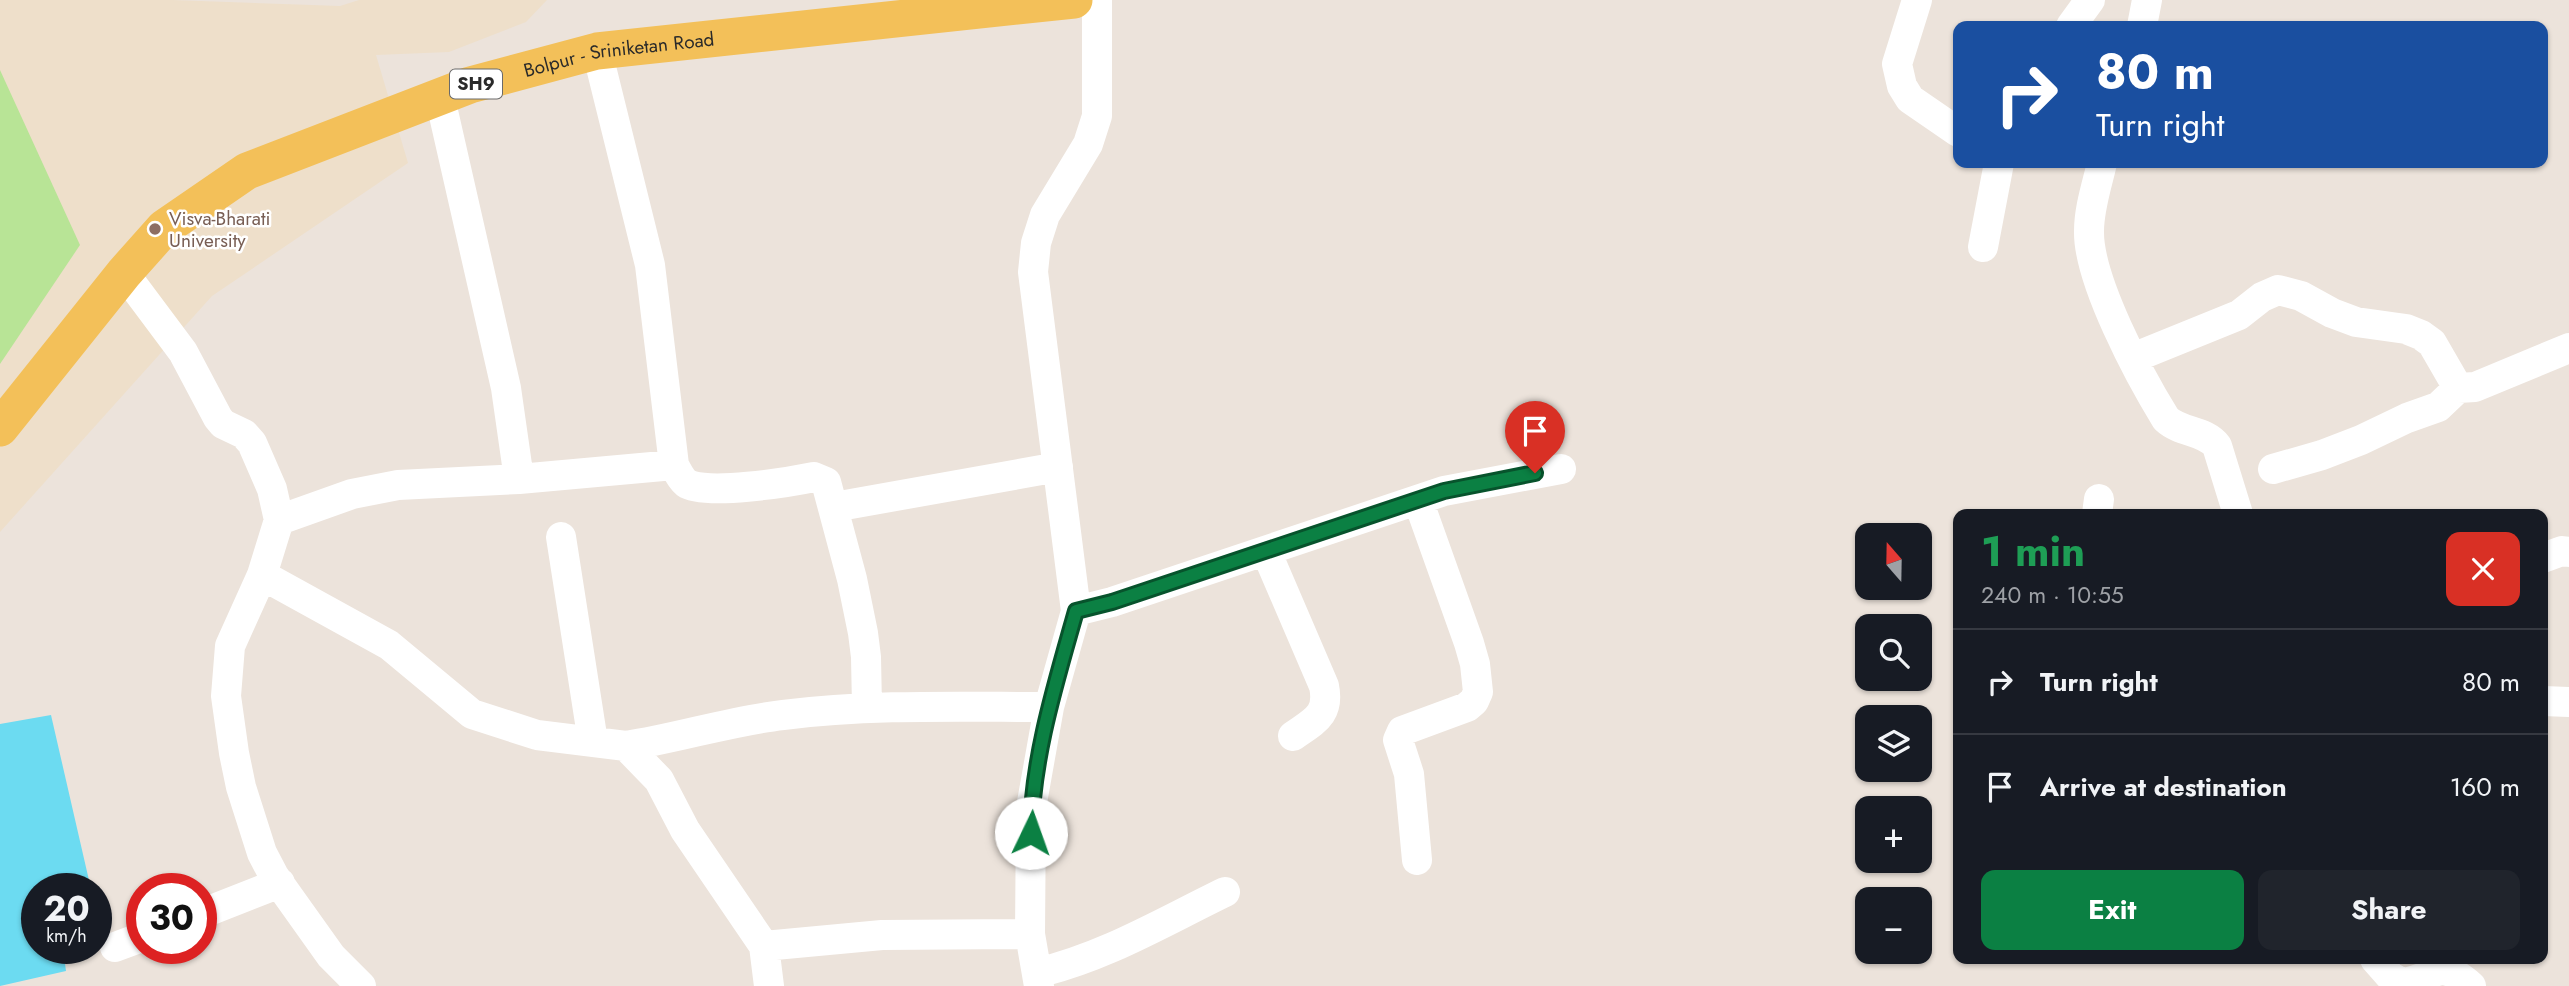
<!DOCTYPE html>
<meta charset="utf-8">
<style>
body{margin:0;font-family:Jost,sans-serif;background:#20242c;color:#f1f3f6;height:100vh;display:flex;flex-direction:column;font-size:26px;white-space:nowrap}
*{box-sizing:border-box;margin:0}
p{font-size:23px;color:#9ea1a6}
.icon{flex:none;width:38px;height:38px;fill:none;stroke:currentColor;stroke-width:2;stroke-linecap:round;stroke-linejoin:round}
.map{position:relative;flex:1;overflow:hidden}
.sheet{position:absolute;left:1953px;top:509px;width:595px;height:455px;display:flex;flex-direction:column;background:#171b24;border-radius:14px;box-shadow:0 2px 5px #0004}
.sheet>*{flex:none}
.banner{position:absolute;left:1953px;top:21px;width:595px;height:147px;border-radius:14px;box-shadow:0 2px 5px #0004;background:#1a4fa0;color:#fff;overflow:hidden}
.needle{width:46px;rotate:340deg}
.tools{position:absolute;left:1855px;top:523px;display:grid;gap:14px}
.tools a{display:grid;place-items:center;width:77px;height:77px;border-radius:14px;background:#171b24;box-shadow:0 2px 5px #0004;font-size:35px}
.speed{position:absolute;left:21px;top:873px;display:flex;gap:14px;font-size:35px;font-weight:700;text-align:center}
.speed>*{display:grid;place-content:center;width:91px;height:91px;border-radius:50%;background:#171b24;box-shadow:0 2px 5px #0004;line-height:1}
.speed small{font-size:18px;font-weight:400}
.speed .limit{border:10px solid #d22;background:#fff;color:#111}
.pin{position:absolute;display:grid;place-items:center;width:60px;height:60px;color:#fff;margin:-72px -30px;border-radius:50% 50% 50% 0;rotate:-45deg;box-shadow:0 0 7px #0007}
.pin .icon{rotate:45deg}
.me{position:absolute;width:77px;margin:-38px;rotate:3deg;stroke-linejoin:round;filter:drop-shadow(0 0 5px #0008)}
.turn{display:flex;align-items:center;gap:24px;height:147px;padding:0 28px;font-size:32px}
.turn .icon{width:91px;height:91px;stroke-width:2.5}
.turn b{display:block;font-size:49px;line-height:60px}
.round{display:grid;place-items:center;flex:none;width:74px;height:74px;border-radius:14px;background:#20242c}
.headline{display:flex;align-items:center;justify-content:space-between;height:119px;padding:0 28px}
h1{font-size:42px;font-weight:700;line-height:52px;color:#1e9e55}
.primary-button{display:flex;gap:14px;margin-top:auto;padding:14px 28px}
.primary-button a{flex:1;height:80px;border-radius:14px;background:#0b8043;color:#fff;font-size:28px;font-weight:700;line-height:80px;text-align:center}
.primary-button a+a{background:#20242c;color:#f1f3f6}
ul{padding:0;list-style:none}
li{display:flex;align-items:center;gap:21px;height:105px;padding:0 28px;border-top:2px solid #363941}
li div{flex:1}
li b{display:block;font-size:26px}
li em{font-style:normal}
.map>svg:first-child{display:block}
</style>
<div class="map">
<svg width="2569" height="986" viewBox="0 0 2569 986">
<rect width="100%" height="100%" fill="#ece3db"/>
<path fill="#eedfca" d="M0,0H172L340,6L359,0H547L526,22L449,52L376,55L408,163L212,296L0,532Z"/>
<path fill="#b8e496" d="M0,70L80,245L0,364Z"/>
<path fill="#6cdbf1" d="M51,715L91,889H37V948L63,949L66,971L0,986V724Z"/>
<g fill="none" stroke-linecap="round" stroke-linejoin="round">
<path stroke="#fff" stroke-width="30" d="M1917,0L1897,64L1902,86L1910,99L1958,132
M2071,26L2090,0
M2142,26L2147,0
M597,51L650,265L674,465C677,471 681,479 686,483C704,496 790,482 814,477L826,482L852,579L863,633L866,657L867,707
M440,98L506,388L519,479
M2102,163C2097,185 2089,208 2089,231C2088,280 2140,377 2166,419C2181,433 2205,430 2217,446L2238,514
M1983,247L1999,163
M124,273L183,352L218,418L223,424L244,434L252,443L272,489L279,520L262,575L230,646L226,696L234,753L241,787L262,853L274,876L331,956L361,986
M2133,358L2239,315L2262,297L2278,290L2301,296L2332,313L2356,322L2406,329L2421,335L2432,343L2458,388L2475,387L2569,348
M2273,469L2322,455L2361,440L2407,418L2438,407L2458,388
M834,507L1058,467
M2097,514L2099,499
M279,520L352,494L398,485L519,479L674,465
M561,537L593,742
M1266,551L1324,686C1330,715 1314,721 1293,736
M2543,558L2562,551L2569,552
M262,575L389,645L472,714L537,735L626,746L659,780L685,830L764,946L769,986
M1076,611L1112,602L1444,491L1561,469
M2543,701L2569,702
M626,746C679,738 730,721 783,715C871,704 960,707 1049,707
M1417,860L1409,774L1398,740L1402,731L1467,707L1474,701L1478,692L1475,664L1469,643L1418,500
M201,914L280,883
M764,946L882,935L1030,934
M115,947L142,937
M2375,959L2390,976L2401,983C2437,980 2434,954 2471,986
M1037,973C1105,957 1163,922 1225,892
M1039,986L1030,934L1031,808L1049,707L1076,611L1033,272L1036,243L1045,215L1088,144L1097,116V0"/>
<path stroke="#f3c059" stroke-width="37" id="s1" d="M0,428L124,273L164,228L247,171L470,85L597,51L1074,0"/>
</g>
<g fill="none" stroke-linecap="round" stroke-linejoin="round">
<defs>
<path id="route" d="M1031,833C1032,758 1056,682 1076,611L1112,602L1444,491L1535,473"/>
</defs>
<use href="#route" stroke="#07532c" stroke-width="18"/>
<use href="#route" stroke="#0b8043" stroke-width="12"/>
</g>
<circle fill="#8d6e63" stroke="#fff" stroke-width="2.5" cx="155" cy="229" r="7"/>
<g text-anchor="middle" stroke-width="5" stroke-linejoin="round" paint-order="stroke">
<rect fill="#fff" stroke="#6a6a6a" stroke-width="2" x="450" y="69.5" width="52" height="29" rx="5"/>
<g font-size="18" font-weight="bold" fill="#2a2a2a">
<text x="476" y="90">SH9</text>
</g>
<g font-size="19" fill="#2a2a2a" stroke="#fff">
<text dy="7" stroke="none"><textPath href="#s1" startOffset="751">Bolpur - Sriniketan Road</textPath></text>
</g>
<g font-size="19" fill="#785e54" stroke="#fff" text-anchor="start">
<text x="169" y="225">Visva-Bharati<tspan x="169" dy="22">University</tspan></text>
</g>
</g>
</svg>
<div class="tools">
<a><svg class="needle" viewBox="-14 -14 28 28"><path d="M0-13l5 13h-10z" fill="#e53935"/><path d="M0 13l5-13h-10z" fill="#9ea1a6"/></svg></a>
<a><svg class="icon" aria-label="search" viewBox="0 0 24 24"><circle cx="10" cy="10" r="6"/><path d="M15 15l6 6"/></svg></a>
<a><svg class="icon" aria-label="layers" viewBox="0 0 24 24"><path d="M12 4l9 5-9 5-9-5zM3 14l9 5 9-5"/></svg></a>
<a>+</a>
<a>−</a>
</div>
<div class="speed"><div>20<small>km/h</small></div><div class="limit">30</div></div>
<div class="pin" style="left:1535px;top:473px;background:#d93025"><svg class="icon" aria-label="arrive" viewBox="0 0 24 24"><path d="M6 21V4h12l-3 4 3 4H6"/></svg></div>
<svg class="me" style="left:1031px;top:833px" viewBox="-20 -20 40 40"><circle r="19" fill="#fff"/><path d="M0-13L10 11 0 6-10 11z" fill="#0b8043"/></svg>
<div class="banner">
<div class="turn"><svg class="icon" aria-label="right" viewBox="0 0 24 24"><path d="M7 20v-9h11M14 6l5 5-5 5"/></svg><div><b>80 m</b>Turn right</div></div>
</div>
<section class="sheet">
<div class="headline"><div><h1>1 min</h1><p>240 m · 10:55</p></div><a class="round" style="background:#d93025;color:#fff"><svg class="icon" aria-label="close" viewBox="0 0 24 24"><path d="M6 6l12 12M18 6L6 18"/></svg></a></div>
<ul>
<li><svg class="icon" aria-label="right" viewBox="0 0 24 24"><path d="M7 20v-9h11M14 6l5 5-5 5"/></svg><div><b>Turn right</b></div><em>80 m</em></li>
<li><svg class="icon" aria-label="arrive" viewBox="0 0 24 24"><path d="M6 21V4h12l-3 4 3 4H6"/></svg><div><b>Arrive at destination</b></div><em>160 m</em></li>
</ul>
<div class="primary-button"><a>Exit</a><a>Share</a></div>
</section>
</div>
